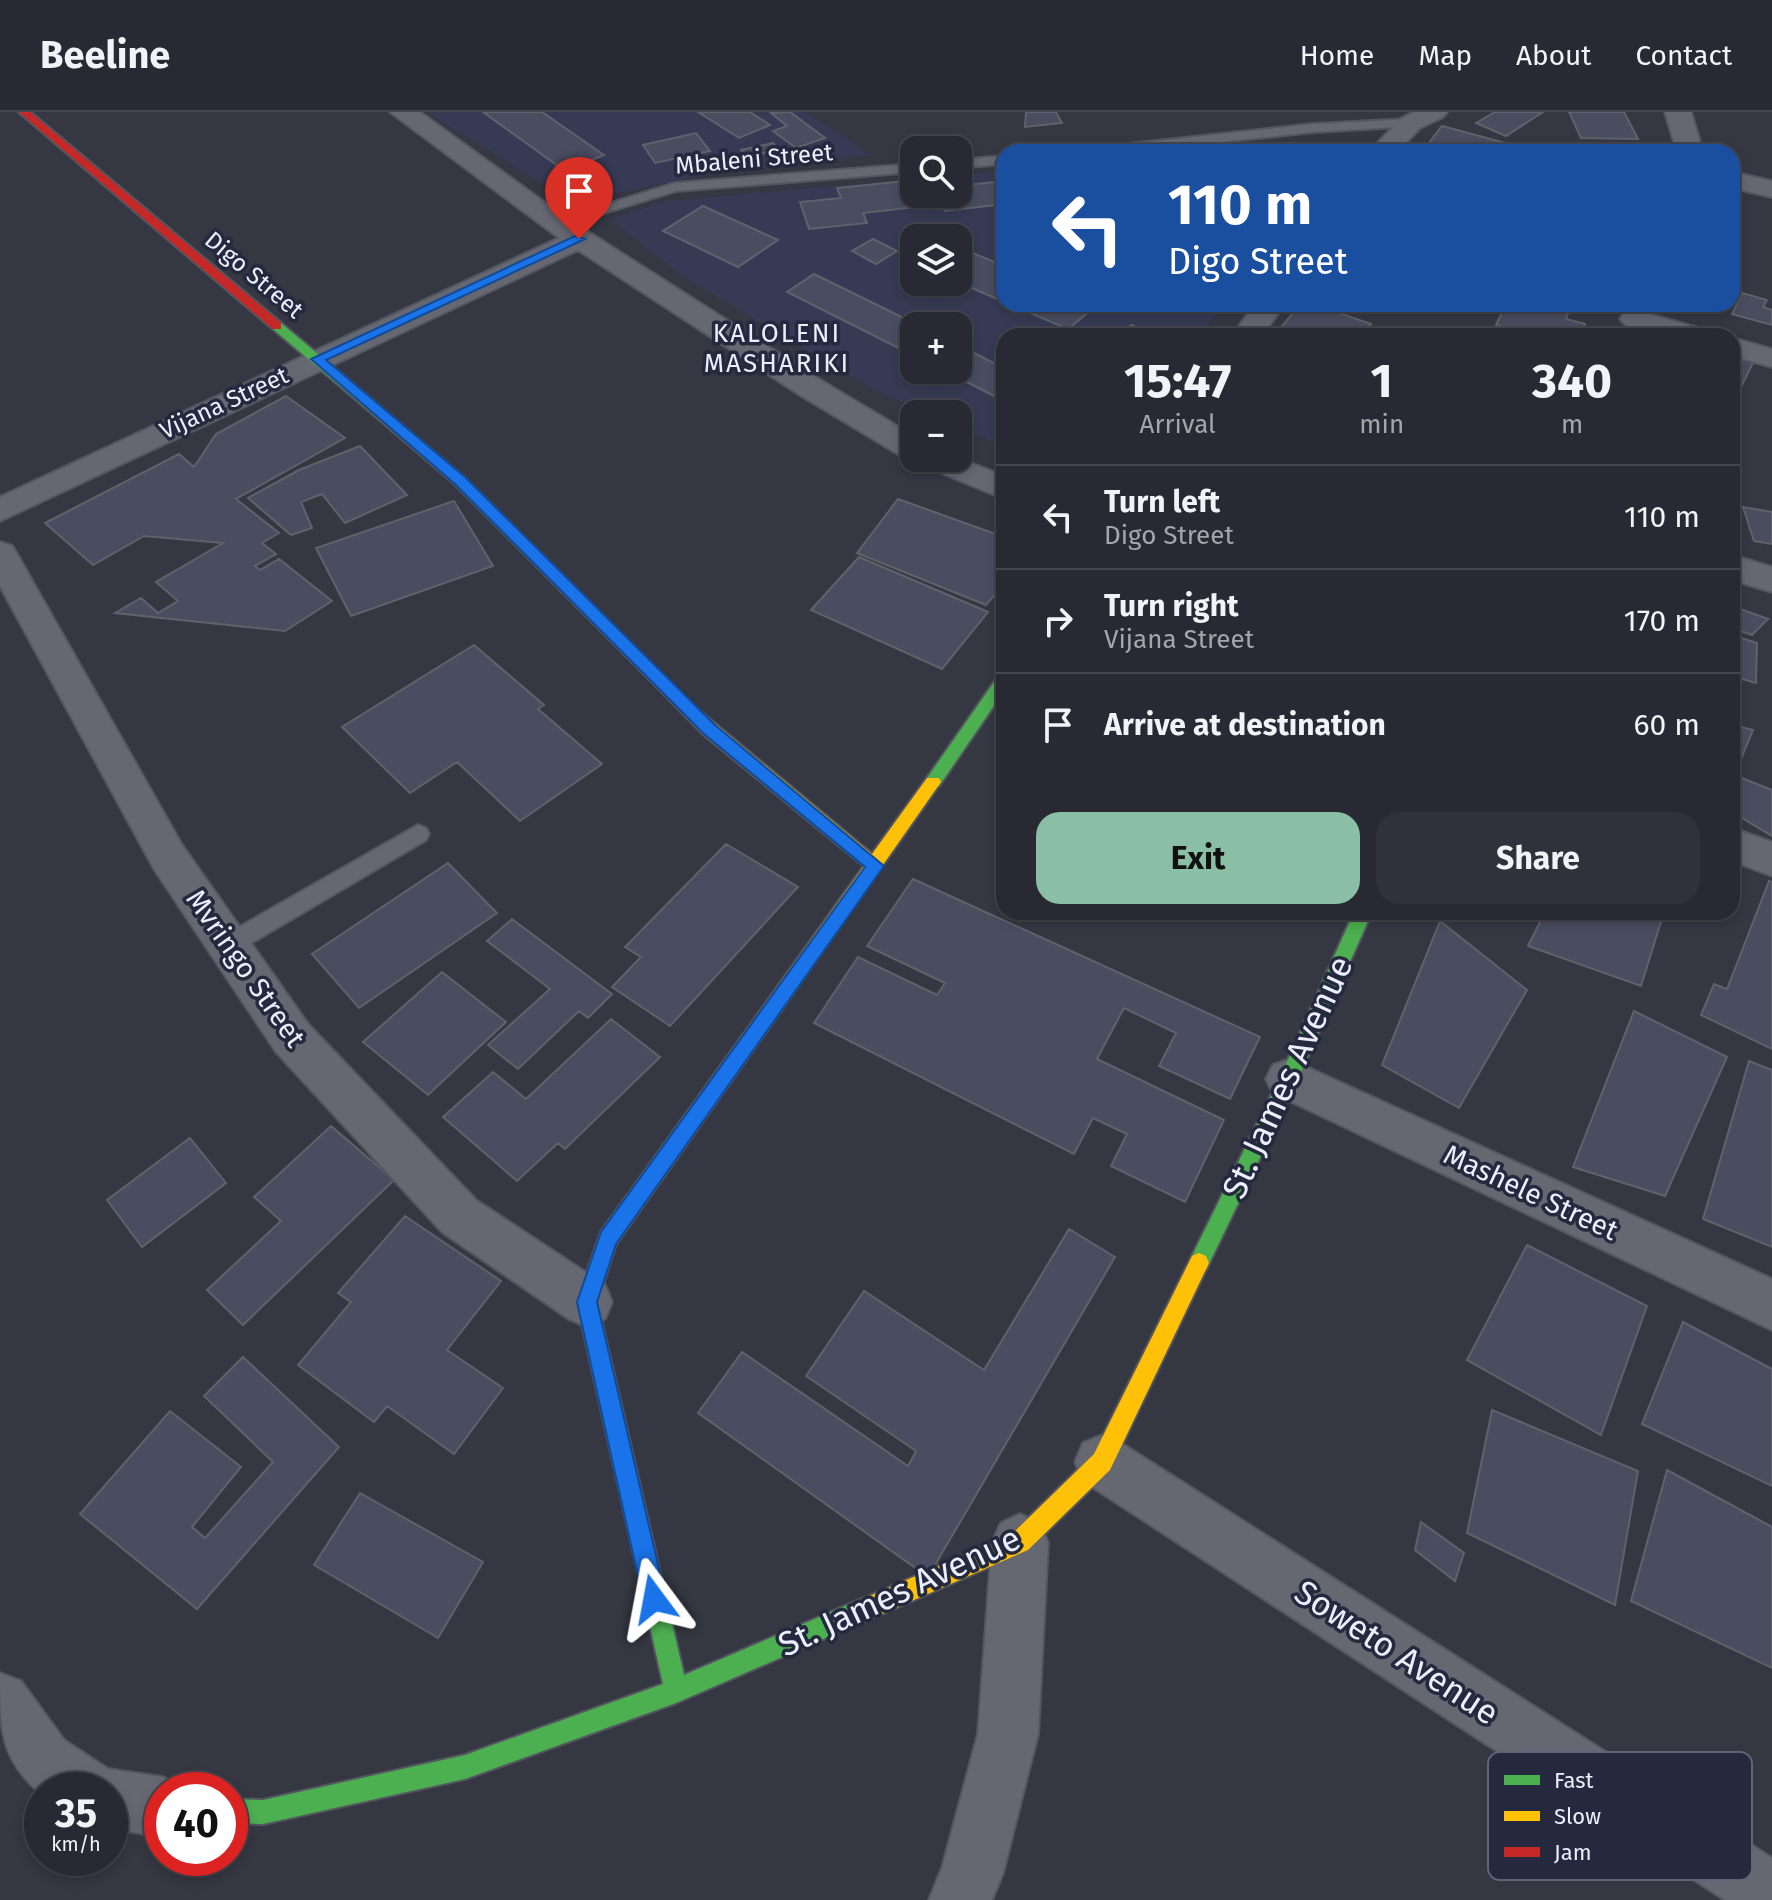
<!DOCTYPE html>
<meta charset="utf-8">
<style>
body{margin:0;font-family:"Fira Sans",sans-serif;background:#30313a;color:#f1f3f6;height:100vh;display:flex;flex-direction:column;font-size:30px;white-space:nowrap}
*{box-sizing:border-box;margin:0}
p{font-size:26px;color:#a5a6ac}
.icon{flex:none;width:44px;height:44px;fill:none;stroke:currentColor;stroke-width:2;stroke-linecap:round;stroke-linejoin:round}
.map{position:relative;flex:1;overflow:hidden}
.details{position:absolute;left:996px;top:216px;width:744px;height:592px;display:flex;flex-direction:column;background:#282932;border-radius:24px;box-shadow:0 4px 12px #0003,0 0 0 2px #44454d}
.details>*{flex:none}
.banner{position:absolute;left:996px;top:32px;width:744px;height:168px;border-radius:24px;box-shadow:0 4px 12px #0003,0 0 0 2px #44454d;background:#1a4fa0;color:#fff;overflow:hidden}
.controls{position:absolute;left:900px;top:24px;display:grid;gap:16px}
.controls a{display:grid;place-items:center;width:72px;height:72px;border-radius:16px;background:#282932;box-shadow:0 4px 12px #0003,0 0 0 2px #44454d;font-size:40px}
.speed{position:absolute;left:24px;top:1660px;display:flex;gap:16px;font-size:40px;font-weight:700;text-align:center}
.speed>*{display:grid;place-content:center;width:104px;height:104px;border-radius:50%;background:#282932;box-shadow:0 4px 12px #0003,0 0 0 2px #44454d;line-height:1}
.speed small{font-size:20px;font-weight:400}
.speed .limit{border:12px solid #d22;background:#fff;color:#111}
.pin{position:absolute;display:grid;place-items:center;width:68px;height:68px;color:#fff;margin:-82px -34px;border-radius:50% 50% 50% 0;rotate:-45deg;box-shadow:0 0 8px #0007}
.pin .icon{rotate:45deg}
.me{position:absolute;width:88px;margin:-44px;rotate:347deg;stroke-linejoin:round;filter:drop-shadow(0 0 6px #0008)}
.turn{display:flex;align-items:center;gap:28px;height:168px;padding:0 40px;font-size:36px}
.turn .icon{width:104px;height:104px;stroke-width:2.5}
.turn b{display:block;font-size:56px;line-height:68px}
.eta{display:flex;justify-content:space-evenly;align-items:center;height:136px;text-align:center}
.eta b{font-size:48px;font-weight:700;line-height:56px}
.button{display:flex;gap:16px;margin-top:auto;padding:16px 40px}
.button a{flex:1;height:92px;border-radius:24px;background:#8abfa5;color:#111;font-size:32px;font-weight:700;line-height:92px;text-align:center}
.button a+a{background:#30313a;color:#f1f3f6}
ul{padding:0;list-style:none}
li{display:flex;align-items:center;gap:24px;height:104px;padding:0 40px;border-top:2px solid #44454d}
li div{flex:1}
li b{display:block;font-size:30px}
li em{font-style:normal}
header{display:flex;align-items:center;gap:48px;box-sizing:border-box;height:112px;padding:0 40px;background:#282932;border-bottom:2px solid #44454d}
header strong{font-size:38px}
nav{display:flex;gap:44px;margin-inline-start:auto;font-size:28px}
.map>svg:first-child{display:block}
</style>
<header>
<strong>Beeline</strong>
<nav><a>Home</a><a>Map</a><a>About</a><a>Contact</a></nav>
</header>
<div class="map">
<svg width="1772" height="1788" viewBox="0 0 1772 1788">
<rect width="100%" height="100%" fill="#353742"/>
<path fill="#363a54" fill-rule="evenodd" d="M426,0H805L871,43L716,61L573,90Z
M1004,59V192H1223L1200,224H1004V335L958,315V302H929L875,278L682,164L610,107L667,89L914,67V82H958V63ZM914,126H958V170H914ZM914,214H958V258H914Z"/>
<path fill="#4a4c60" stroke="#60626b" stroke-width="2" d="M483,0H542L604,43L565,59Z
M698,0H750L770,13L739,26Z
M790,0L825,26L796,36L773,19L787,14L771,1Z
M1026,0H1056L1062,11L1025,15Z
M1495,0H1543L1506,24L1476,11Z
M1569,0H1624L1638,27L1581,26Z
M1442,14L1539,40H1422Z
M696,21L710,39L655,51L643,33Z
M773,31L779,38L746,45L741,38Z
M914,68V82H938L942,92L863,101L867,111L809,117L800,90L841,86L837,76Z
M1004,69V92L945,99L938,82H958V74Z
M703,94L778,128L738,155L663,119Z
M873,127L897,139L876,152L852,139Z
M958,135L1004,154V190L958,170Z
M814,162L920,214H914V244L787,180Z
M1742,181L1767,188L1763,195L1772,198V213L1732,202Z
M1009,192H1095L1097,193L1068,217Z
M1301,192H1313L1371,212L1361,224L1274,223Z
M1506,192L1533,196L1534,192H1543L1569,199L1566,207L1585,212L1580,224H1530L1496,213Z
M1132,213L1153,224H1114Z
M958,233L1004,256V289L943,258H958Z
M1732,245L1754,249L1732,293Z
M286,284L345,326L236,387L279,421L262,431L276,442L255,454L260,458L279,447L332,489L285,519L115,501L141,486L158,501L178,489L156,470L223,431L144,424L93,453L45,411L179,342L194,355L216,322Z
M360,334L407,383L345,411L322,382L301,390L312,416L291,423L248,386L299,358Z
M898,387L1004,425V472L986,493L857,441Z
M454,389L493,454L351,504L316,436Z
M1743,395L1772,400V432L1754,429Z
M859,445L988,500L942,557L811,498Z
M1732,494L1768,507L1752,523L1732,516Z
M1732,523L1757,531L1756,571L1732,564Z
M474,533L544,593L538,597L602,652L520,709L457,650L410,681L342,615Z
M1732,613L1753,618L1739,652L1732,650Z
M1732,662L1772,678V724L1732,700Z
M726,732L798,775L670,914L612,875L641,845L625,835Z
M448,751L497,801L359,896L312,842Z
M913,767L1260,925L1230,987L1159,954L1176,921L1124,896L1097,947L1224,1008L1185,1090L1111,1054L1127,1022L1093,1006L1074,1042L814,911L858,845L937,883L945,871L867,834Z
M1769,769L1772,770V937L1701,903L1714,872L1727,877Z
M1545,800H1664L1641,874L1528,834Z
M512,807L612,882L588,906L579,899L518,957L488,933L550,877L487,829Z
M1440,809L1527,878L1459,996L1382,953Z
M442,860L506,910L428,983L363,930Z
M1634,899L1727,945L1665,1084L1573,1055Z
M611,907L660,945L565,1037L558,1031L517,1069L443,1005L493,960L526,987Z
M1749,949L1772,958V1135L1703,1107Z
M331,1014L394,1068L243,1213L207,1178L281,1109L254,1085Z
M190,1026L226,1071L142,1135L107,1088Z
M405,1104L501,1169L447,1238L503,1276L454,1342L387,1294L374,1310L298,1253L351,1190L338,1181Z
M1069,1117L1115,1145L928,1465L698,1301L742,1240L908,1354L916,1339L806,1264L864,1179L984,1258Z
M1527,1133L1647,1194L1601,1323L1467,1248Z
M1683,1210L1772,1257V1374L1642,1312Z
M243,1245L339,1335L197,1497L80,1402L170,1299L241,1355L192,1415L205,1426L273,1350L204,1284Z
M1492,1298L1638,1359L1615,1493L1467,1421Z
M1667,1358L1772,1415V1556L1631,1489Z
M360,1381L483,1450L438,1526L314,1453Z
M1421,1410L1464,1441L1455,1469L1415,1438Z"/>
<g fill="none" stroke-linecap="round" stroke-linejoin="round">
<defs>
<path id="lane" d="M1411,7L1416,8V14L1313,20L1131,40H1084L1091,36L1313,12Z
M1004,44V52L958,56V48Z
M914,52V60L676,79L555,116L547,111L675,71Z
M418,713L426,716L429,722L426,728L236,840L228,843L220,840L216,833L220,826Z"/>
<path id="street" d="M390,0H420L565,105L822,269L914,324V346H958L1004,364V387L903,345L800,283L578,138L0,409V385L559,126Z
M1414,0H1447L1443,5L1420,16L1397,40H1369L1402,6Z
M1665,0H1691L1703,40H1677Z
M1732,60L1772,69V85L1732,76Z
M1255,192H1285L1262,224H1232Z
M1635,198L1705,218L1709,224C1686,224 1634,228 1620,207L1624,201Z
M1732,226L1772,237V255L1732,244Z
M0,430L12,434L17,442L182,733L308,912L476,1088L605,1173L612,1190L605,1207L587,1215L569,1207L442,1120L276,940L154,757L0,474Z
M1732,443L1772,455V480L1732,468Z
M1732,716L1772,730V764L1732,749Z
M1289,947L1772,1167V1218L1273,981L1266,967L1273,953Z
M1102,1323L1121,1331L1772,1746V1788H1725L1083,1369L1075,1350L1083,1331Z
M1020,1402L1039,1411L1048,1430L1038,1622L1003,1761L992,1788H929L942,1756L978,1622L992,1430L1001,1411Z
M0,1561L21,1569L64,1628L108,1657L162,1665L183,1674L185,1678H162V1725L110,1716V1678H42V1683C0,1647 0,1619 0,1561Z"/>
<path id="fast" d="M273,211H281L465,366L682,582L685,586L682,590H672L455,372L273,217Z
M1004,561V579L939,674H927L925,670L927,666L999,563Z
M1354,800H1372L1298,967L1206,1158L1199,1161L1192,1158L1189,1151L1192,1144L1281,963Z
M762,903L768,905L771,911L768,917L616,1132L597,1190L684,1563L866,1485L874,1489L878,1497L874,1505L676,1591L465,1667L263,1712L230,1711V1687L263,1688L465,1643L663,1572L577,1190L601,1120L756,905Z"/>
<path id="slow" d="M677,580L872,742L927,666H939L941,670L768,917L762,919L756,917L753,911L756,905L864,754L703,622L672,590L669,586Z
M1199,1141L1206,1144L1209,1151L1110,1358L1028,1438L866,1509L858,1505L854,1497L858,1489L1012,1422L1094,1342L1192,1144Z"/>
<path id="jam" d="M19,0H30L281,211V217H273Z"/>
</defs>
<use href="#lane" stroke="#53555f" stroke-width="4"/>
<use href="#street" stroke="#53555f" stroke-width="4"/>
<use href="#fast" stroke="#53555f" stroke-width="4"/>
<use href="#slow" stroke="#53555f" stroke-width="4"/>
<use href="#jam" stroke="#53555f" stroke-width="4"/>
<use href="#lane" fill="#656771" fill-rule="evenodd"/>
<use href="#street" fill="#656771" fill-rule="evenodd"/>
<use href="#fast" fill="#4caf50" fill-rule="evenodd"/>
<use href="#slow" fill="#ffc107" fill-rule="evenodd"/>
<use href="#jam" fill="#c62828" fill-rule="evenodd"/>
</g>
<path fill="#1a73e8" stroke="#114b97" stroke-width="2" d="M575,124L585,127L326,248L465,365L715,613L884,754L616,1132L597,1190L666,1487L662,1495L654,1498L646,1495L643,1487L577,1190L601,1120L865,755L704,622L455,372L311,247Z"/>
<g text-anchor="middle" stroke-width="7" stroke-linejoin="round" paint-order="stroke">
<g font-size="24" fill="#ebeefc" stroke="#25293e">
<text transform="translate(754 47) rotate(-5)" y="8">Mbaleni Street</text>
<text transform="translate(254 163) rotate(40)" y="8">Digo Street</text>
<text transform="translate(224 291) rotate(-25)" y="8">Vijana Street</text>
</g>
<g font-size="26" letter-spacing="2" fill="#ebeefc" stroke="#25293e">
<text x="777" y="230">KALOLENI<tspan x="777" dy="30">MASHARIKI</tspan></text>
</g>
<g font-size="28" fill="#ebeefc" stroke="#25293e">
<text transform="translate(246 856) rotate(55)" y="10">Mvringo Street</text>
<text transform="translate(1531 1080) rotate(25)" y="10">Mashele Street</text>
</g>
<g font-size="34" fill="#ebeefc" stroke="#25293e">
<text transform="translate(1287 965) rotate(-65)" y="12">St. James Avenue</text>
<text transform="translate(899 1479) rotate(-25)" y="12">St. James Avenue</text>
<text transform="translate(1397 1540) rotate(33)" y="12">Soweto Avenue</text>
</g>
</g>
<rect x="1488" y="1640" width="264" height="128" rx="12" fill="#25293e" stroke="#606477" stroke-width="2"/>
<rect x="1504" y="1663" width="36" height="10" fill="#4caf50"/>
<rect x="1504" y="1699" width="36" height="10" fill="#ffc107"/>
<rect x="1504" y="1735" width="36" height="10" fill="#c62828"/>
<g font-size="22" fill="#ebeefc">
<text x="1554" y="1676">Fast</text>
<text x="1554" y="1712">Slow</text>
<text x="1554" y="1748">Jam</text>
</g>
</svg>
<div class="controls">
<a><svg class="icon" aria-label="search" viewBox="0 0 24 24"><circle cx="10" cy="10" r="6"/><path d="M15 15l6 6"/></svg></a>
<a><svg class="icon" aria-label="layers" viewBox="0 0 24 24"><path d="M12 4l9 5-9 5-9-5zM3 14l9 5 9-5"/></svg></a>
<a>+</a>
<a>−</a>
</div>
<div class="speed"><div>35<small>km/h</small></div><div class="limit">40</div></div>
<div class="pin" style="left:579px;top:127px;background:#d93025"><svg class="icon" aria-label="arrive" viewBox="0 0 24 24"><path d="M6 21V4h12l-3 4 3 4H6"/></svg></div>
<svg class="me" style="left:654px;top:1487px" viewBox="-20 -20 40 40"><path d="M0-17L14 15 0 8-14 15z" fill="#1a73e8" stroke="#fff" stroke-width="4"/></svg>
<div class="banner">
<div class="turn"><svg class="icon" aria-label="left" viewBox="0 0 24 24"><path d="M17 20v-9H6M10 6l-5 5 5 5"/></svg><div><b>110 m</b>Digo Street</div></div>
</div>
<section class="details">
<div class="eta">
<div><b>15:47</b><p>Arrival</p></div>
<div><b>1</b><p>min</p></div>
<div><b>340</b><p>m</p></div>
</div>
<ul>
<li><svg class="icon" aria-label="left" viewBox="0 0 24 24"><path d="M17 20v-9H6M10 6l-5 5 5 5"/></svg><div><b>Turn left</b><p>Digo Street</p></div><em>110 m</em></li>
<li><svg class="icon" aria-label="right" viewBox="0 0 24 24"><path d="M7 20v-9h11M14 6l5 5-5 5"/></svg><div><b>Turn right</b><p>Vijana Street</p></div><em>170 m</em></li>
<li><svg class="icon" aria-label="arrive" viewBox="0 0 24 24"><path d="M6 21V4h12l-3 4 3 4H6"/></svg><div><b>Arrive at destination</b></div><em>60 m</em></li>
</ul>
<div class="button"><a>Exit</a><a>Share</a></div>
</section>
</div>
